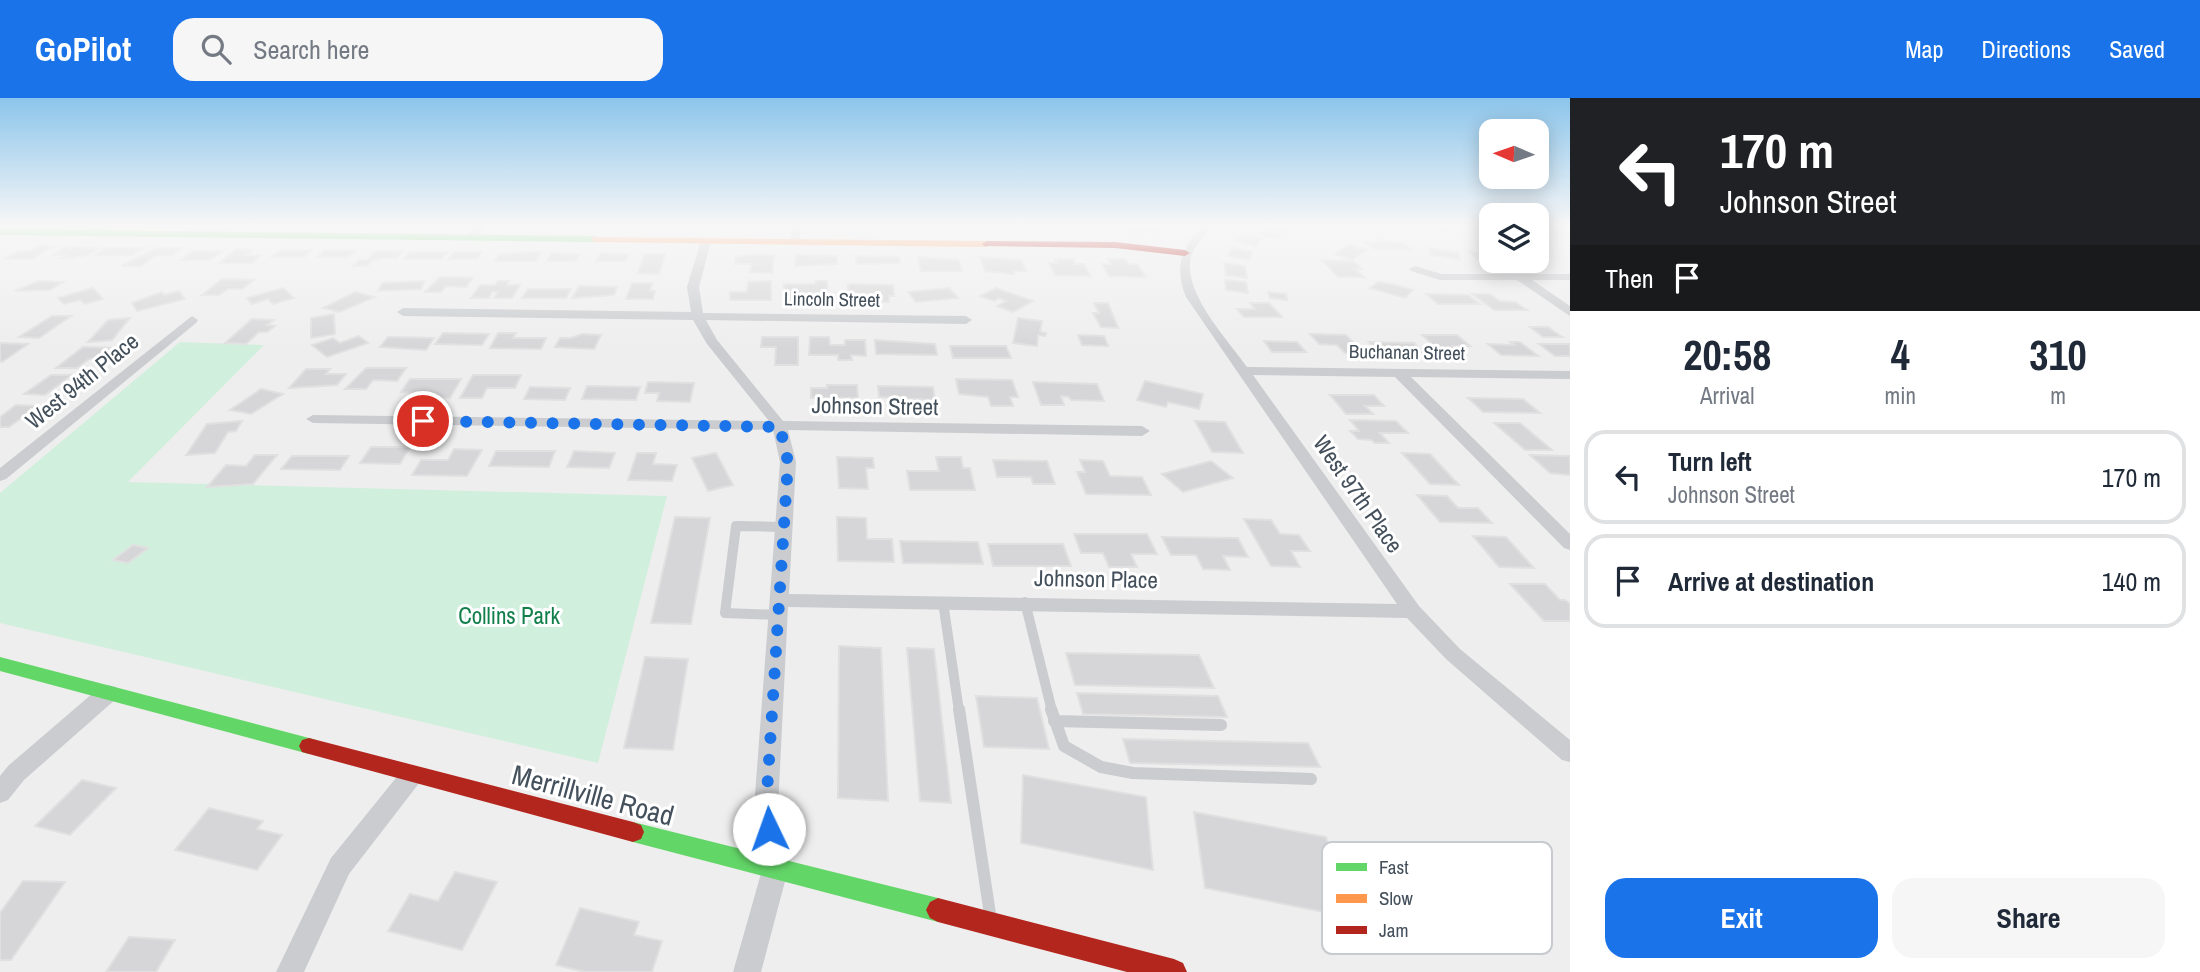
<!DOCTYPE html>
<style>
body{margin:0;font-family:"Archivo Narrow",sans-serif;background:#f6f6f7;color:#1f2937;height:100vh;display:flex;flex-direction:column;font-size:26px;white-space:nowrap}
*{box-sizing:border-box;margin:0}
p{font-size:23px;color:#747a83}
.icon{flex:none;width:38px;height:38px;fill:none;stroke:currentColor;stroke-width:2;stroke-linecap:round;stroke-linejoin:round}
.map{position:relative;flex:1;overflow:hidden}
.details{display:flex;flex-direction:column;background:#fff;width:630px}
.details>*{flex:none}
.top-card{background:#202124;color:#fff;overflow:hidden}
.needle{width:46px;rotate:272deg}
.buttons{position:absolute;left:1479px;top:21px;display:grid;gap:14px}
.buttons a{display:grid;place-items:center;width:70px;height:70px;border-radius:14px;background:#fff;box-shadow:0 4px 18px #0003;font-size:35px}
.pin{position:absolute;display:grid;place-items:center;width:60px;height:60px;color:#fff;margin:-30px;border:4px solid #fff;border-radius:50%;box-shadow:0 2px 7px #0007}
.me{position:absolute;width:77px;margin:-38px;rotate:357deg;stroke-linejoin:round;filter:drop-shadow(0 0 5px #0008)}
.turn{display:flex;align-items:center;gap:24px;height:147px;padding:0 35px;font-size:32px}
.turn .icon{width:91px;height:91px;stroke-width:2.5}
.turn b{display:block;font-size:49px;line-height:60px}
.then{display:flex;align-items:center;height:66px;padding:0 35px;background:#0003;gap:14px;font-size:26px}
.eta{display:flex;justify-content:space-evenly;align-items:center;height:119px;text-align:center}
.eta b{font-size:42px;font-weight:700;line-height:49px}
.cta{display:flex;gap:14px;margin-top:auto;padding:14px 35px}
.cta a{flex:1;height:80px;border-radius:21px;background:#1a73e8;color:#fff;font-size:28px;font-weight:700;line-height:80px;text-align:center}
.cta a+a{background:#f6f6f7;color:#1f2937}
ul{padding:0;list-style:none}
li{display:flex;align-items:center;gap:21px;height:94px;margin:0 14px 10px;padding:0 21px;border:4px solid #e0e1e3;border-radius:21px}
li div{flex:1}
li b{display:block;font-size:26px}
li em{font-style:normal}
header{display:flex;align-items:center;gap:42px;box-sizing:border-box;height:98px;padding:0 35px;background:#1a73e8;color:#fff}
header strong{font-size:33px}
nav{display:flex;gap:38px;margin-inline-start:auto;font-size:24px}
.search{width:490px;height:63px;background:#f6f6f7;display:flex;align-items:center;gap:18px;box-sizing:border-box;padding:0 24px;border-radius:21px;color:#747a83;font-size:26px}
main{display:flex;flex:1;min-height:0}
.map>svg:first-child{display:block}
</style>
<header>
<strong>GoPilot</strong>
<div class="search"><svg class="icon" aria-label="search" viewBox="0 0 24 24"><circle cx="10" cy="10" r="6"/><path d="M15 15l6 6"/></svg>Search here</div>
<nav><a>Map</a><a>Directions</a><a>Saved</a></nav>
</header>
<main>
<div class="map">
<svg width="1570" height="874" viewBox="0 0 1570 874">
<rect width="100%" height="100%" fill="#efeeee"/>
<path fill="#d1efdd" d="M180,244L264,247L128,384L667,398L598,665L0,525V395Z"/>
<path fill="#d6d6d8" stroke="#e0e0e1" stroke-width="2" d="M1007,128H1044L1047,132L1008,130Z
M1060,128H1089L1092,132H1063Z
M1124,128H1165L1158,135L1143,132L1139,136L1120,131Z
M1255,128H1274L1290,132L1275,141L1256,135L1263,132L1253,129Z
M1428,128H1458L1443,134Z
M1468,129H1491V137L1479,135Z
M1243,136L1262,140L1256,148L1237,143Z
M1379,142L1403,145L1412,152L1374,151L1365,144H1381Z
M1349,147L1367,152L1352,162L1334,156Z
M39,148H54L32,161H4L19,153H30Z
M64,149L99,150L88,157L71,160H61L66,157H53Z
M105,150H144L133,157H95Z
M156,150H182L171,158L157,157L141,168H122Z
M1231,150L1252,153L1250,162L1228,158Z
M1429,150L1459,155L1461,162L1430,157Z
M236,151L253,152L246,157H261L252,165H220Z
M281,152H311L304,159H272Z
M325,152H356L349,159H317Z
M193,153H222L210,162H180Z
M376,153H403L397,160H382L372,163L367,168H353L359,162H367Z
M410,154H448L442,161H404Z
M454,154H482L477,161H448Z
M527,154H541L536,163H495L500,156Z
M1469,154L1491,155V163L1500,166H1485Z
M551,155L580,156L575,163H547Z
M601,155L629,156L625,163H596Z
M644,156H665L659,176L638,175Z
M750,157H774L772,175L750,174L752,166H735L736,159Z
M796,157L837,158V166L795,168Z
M856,158L899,159L900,165L856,166Z
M918,159L959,162L962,173H921Z
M980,159L1021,162L1026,173H1013L1014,176L985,173Z
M1055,161H1073L1075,166H1084L1090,178L1055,177L1049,165H1057Z
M1108,161H1125L1129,166H1137L1146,179L1109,178L1102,166H1111Z
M1322,162L1353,163L1362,171H1355L1364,179H1338Z
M1224,165L1245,168L1247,180L1226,177Z
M440,179L473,180L466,189L446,188L441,194H425Z
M222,181L254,182L242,191H228L219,197H202Z
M1225,182L1246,184L1248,195L1226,192Z
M39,183L63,184L50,192L15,193Z
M424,183L421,191L378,193L382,185Z
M498,183H509L507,187H520L512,200H494L498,194H492L489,200H471L480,187H495Z
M771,183V202H730V194H747L748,184Z
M816,183H827L828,195H801V202H783L784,186H816Z
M1378,184L1396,187L1413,192L1405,200L1370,190Z
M632,185H652L650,193H655L653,201H626Z
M848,186L893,187L894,198H889V204H872L871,196H848Z
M579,188L617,189L614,197L572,200Z
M93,190L103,201L85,206L80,202L64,206L58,200Z
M283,190L294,200L273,206L268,201L252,206L247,200Z
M949,190L958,200L916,204L908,194Z
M996,190L1033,203L1013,214L997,208L1006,203L999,200L994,203L980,198Z
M528,191H571L566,200H522Z
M179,193L185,201L137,213L132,205L162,194L164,197Z
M355,194L375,199L339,214L323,210Z
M1268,194L1286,196L1287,202L1270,200Z
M1426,196L1468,197L1480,206H1438Z
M1472,196H1490L1500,203L1515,204L1527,212H1494Z
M1094,205H1108L1118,230L1101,229L1093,215H1099Z
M1250,205H1269L1282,219H1244L1237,211H1255Z
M334,216L335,236L311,240V220Z
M52,218H71L39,240L19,239Z
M130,220L112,242L88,244L108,222Z
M1018,220L1042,223L1040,234L1046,235L1045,238L1038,237L1037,248L1013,245Z
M252,221L274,222L267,227L275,228L267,234H259L246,246L225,245Z
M1530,229H1548L1562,239H1543Z
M443,235L489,236L482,247L435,246Z
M498,235H516L513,240H546L541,251L490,250Z
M582,236L601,237L594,251L555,249L560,240H571Z
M1310,236L1346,237L1364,255H1345L1337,247L1319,246Z
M1078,237L1104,238L1108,248L1082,247Z
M1422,237H1457L1470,248H1453L1462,256H1443Z
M359,238L368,245L327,259L312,247L333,240L340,245Z
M388,239L434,240L426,252L380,249Z
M762,239H798V267H775L776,249H761Z
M810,239H829L830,247H845V242H865L866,258L851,257L852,262H838V257H809Z
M875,242L935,246L937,257L876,256Z
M1264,243L1297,244L1306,254H1272Z
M1369,244L1414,245L1425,256L1380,255Z
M1510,244H1520L1538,258L1501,257L1488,246L1514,247Z
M0,245L28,246L2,264L0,263Z
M1539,246H1570V258H1555Z
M950,248H1006L1011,260H953Z
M83,249L115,250L101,261H89L77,270H56Z
M366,270H406L397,283L373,282L366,291H345Z
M306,271H330L326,276H346L337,287L289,290Z
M51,277H72L45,297L24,296Z
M473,277H521L515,290H487L482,300H460Z
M410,281H461L450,300L428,299L431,295L401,294Z
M956,281L1012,282L1018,299H1010L1013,308H991L988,299L959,296Z
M1145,283L1203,296L1199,311L1168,304L1166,309L1137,302Z
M648,284L694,285L690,304L657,303L659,295H645Z
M1033,284L1097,286L1104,303L1071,302L1069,299L1061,298L1064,307H1041Z
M827,287H857L858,300H811V290H827Z
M587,288L640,289L636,302L582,301Z
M878,288L933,289L935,302L879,299Z
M530,289L570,290L565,302L524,301Z
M261,291L283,296L251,316L230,312Z
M1330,297H1374L1384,308H1365L1373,316H1346Z
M1468,300L1523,301L1540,315L1483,314Z
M16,307L38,308L9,329H0V319Z
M1350,322L1396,323L1408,335H1380L1389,345H1375L1371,342L1358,341L1350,333H1359Z
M242,323L236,333L228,334L215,355L186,357L207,326Z
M1195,323L1225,324L1243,355L1212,354Z
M1494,325H1520L1552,352H1525Z
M371,349H410L400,366L360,365Z
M454,351L482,352L467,378L412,377L421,362H448Z
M496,353H555L549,369L489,368Z
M574,353L615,355L609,370L567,369Z
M637,355H656L653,366L677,367L672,383L628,382Z
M716,355L733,387L708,393L692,360Z
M1402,355L1430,356L1459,387L1430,386Z
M255,357H277L253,386L207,389L226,367L246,368Z
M1530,357L1570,358V377L1550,375Z
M292,358H349L340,372L281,371Z
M837,359L873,360L874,370H866L868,391L839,390Z
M936,359H961L963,370H970L975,392H910L907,373H939Z
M993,362L1047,363L1055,386H1033L1031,379H997Z
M1080,362L1103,363L1110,378L1142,379L1151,397L1086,396L1077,374H1085Z
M1211,363L1233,380L1183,394L1162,376Z
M1417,397L1447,398L1458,410H1478L1492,425L1440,424Z
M675,419L710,420L691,526L651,525Z
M837,419L866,420L867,441H892L894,464L838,463Z
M1244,421L1271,422L1280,436L1299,437L1310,453H1291L1300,469L1271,468Z
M1074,436H1147L1157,456H1131L1137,469H1109L1103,455H1081Z
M1473,438L1506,439L1534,470L1499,469Z
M1162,439L1238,440L1248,459L1223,458L1230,472L1203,471L1196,457H1171Z
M900,443L978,444L983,466L903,465Z
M988,446H1063L1071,468H993Z
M133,447L148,450L128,465L113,462Z
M1510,486H1545L1560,502H1565L1570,506V523H1544Z
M839,548L881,550L888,703L838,700Z
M907,550L934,551L951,705L920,703Z
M1066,555L1199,557L1214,590L1075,587Z
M645,559L688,561L673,652L624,650Z
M1077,595L1218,598L1227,619L1083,616Z
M976,598L1037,600L1049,651L984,649Z
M1123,641L1308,645L1320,669L1130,665Z
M1023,677L1146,699L1153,772L1021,745Z
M82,682L116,690L70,737L35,728Z
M209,710L263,723L257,731L282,737L257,772L175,752Z
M1194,714L1326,739L1348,819L1205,790Z
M455,774L497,784L462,852L388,833L410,796L438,803Z
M23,783L65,784L11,862H0V815Z
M580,810L639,824L634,837L662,843L652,874H585L556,867Z
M129,839L175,842L156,874H106Z"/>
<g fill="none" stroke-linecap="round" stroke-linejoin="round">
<path stroke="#cacccf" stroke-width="10" d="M943,504L959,613
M1025,504L1052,613
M779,517L725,515L736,428L784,429"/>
<path stroke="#cacccf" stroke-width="12" d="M959,611L990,816
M1051,611L1064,648L1101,669L1133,675L1311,681
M1054,623L1221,627"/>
<path fill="#cacccf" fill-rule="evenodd" d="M97,128H109L96,137H88V133Z
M475,128H485L474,142H466L465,140Z
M791,128H801L799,146L790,144Z
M1203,128H1213C1205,138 1195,146 1191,159C1182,194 1228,242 1247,269L1570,273V281L1411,279L1570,436V452L1564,450L1395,279L1253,277L1419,508L1460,551L1570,642V664L1562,662L1446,561L1407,520L788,509L778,710L788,772L761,874H733L762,772L754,710L780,364L773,332L313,325L306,321L313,317L769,323L707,246L693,222L403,218L397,214L403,210L691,214L687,189L701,143L706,140L711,143L699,189L703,215L966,218L972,222L966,226L706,222L717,242L783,323L1142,328L1150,333L1142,338L788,332L796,364L789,496L1397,506L1186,199C1174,170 1181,149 1203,128Z
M1415,168L1441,176H1570V182H1532L1570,208V218L1517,182H1440L1411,173L1409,171Z
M192,218L198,222L196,225L6,381L0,383V370Z
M108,587L116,589L119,595L116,601L24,682L8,702L0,705V678L8,668L100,589Z
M412,667L420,670L424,677L420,684L349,776L304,874H276L331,760L404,670Z"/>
<path fill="#63d668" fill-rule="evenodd" d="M0,131L595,138L600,141L595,144L0,137Z
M0,559L309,640L316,642L319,648L316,654L309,656L0,573Z
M633,724L938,800L946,804L950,812L946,820L938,824L633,744L625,741L622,734L625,727Z"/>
<path fill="#ff974d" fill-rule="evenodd" d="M592,139L987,143L992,146L987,149L595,144L592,143Z"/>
<path fill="#b3261e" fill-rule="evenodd" d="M987,143L1115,144L1185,152L1190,155L1185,158L1115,150L984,148L982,146Z
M309,640L633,724L641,727L644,734L641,741L633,744L309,656L302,654L299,648L302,642Z
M938,800L1174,861L1183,865L1187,874H1127L938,824L930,820L926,812L930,804Z"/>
</g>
<linearGradient id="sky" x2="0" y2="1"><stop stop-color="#8cc5eb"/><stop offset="0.51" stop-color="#f8f7f7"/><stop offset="1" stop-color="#f8f7f7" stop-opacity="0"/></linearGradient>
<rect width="1570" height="250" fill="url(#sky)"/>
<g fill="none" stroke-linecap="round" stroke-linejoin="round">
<path stroke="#1a73e8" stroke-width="12" stroke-dasharray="0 21.6" d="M423,323L780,329L788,364L766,710L769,731"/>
</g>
<g text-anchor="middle" stroke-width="6" stroke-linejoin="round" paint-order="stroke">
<g font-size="19" fill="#44505b" stroke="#fff">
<text transform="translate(832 201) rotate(1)" y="7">Lincoln Street</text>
<text transform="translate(1407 254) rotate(1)" y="7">Buchanan Street</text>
</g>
<g font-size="23" fill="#44505b" stroke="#fff">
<text transform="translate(82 283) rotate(-39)" y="8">West 94th Place</text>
<text transform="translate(875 308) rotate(1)" y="8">Johnson Street</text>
<text transform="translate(1358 396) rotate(55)" y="8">West 97th Place</text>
<text transform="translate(1096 481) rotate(1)" y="8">Johnson Place</text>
</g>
<g font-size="23" fill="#127f4b" stroke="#fff">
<text x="509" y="526">Collins Park</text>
</g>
<g font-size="28" fill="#44505b" stroke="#fff">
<text transform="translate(593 697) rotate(15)" y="10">Merrillville Road</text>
</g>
</g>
<rect x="1322" y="744" width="230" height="112" rx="10" fill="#fff" stroke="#c7cace" stroke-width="2"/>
<rect x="1336" y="765" width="31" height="8" fill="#63d668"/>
<rect x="1336" y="796" width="31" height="9" fill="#ff974d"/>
<rect x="1336" y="828" width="31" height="8" fill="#b3261e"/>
<g font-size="19" fill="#44505b">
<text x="1379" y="776">Fast</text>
<text x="1379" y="807">Slow</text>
<text x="1379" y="839">Jam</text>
</g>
</svg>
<div class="buttons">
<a><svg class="needle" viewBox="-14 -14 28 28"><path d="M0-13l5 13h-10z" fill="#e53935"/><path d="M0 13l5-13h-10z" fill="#747a83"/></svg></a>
<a><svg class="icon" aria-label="layers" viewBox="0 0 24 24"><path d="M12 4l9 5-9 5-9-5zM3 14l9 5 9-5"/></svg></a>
</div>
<div class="pin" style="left:423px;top:323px;background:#d93025"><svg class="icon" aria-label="arrive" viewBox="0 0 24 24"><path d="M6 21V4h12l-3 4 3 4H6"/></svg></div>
<svg class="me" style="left:769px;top:731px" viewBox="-20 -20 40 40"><circle r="19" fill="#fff"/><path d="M0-13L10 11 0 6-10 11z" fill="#1a73e8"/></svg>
</div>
<section class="details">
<div class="top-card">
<div class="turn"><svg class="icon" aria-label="left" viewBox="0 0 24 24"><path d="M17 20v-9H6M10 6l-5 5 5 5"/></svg><div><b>170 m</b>Johnson Street</div></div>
<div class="then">Then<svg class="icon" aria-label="arrive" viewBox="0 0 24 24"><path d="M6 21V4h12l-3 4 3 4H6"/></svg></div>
</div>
<div class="eta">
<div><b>20:58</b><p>Arrival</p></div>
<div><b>4</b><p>min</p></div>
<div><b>310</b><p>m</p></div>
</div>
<ul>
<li><svg class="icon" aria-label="left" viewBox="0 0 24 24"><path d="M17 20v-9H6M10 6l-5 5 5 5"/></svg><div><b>Turn left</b><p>Johnson Street</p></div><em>170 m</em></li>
<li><svg class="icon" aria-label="arrive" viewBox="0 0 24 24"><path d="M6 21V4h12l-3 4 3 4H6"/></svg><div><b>Arrive at destination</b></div><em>140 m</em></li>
</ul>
<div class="cta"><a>Exit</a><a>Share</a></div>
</section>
</main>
